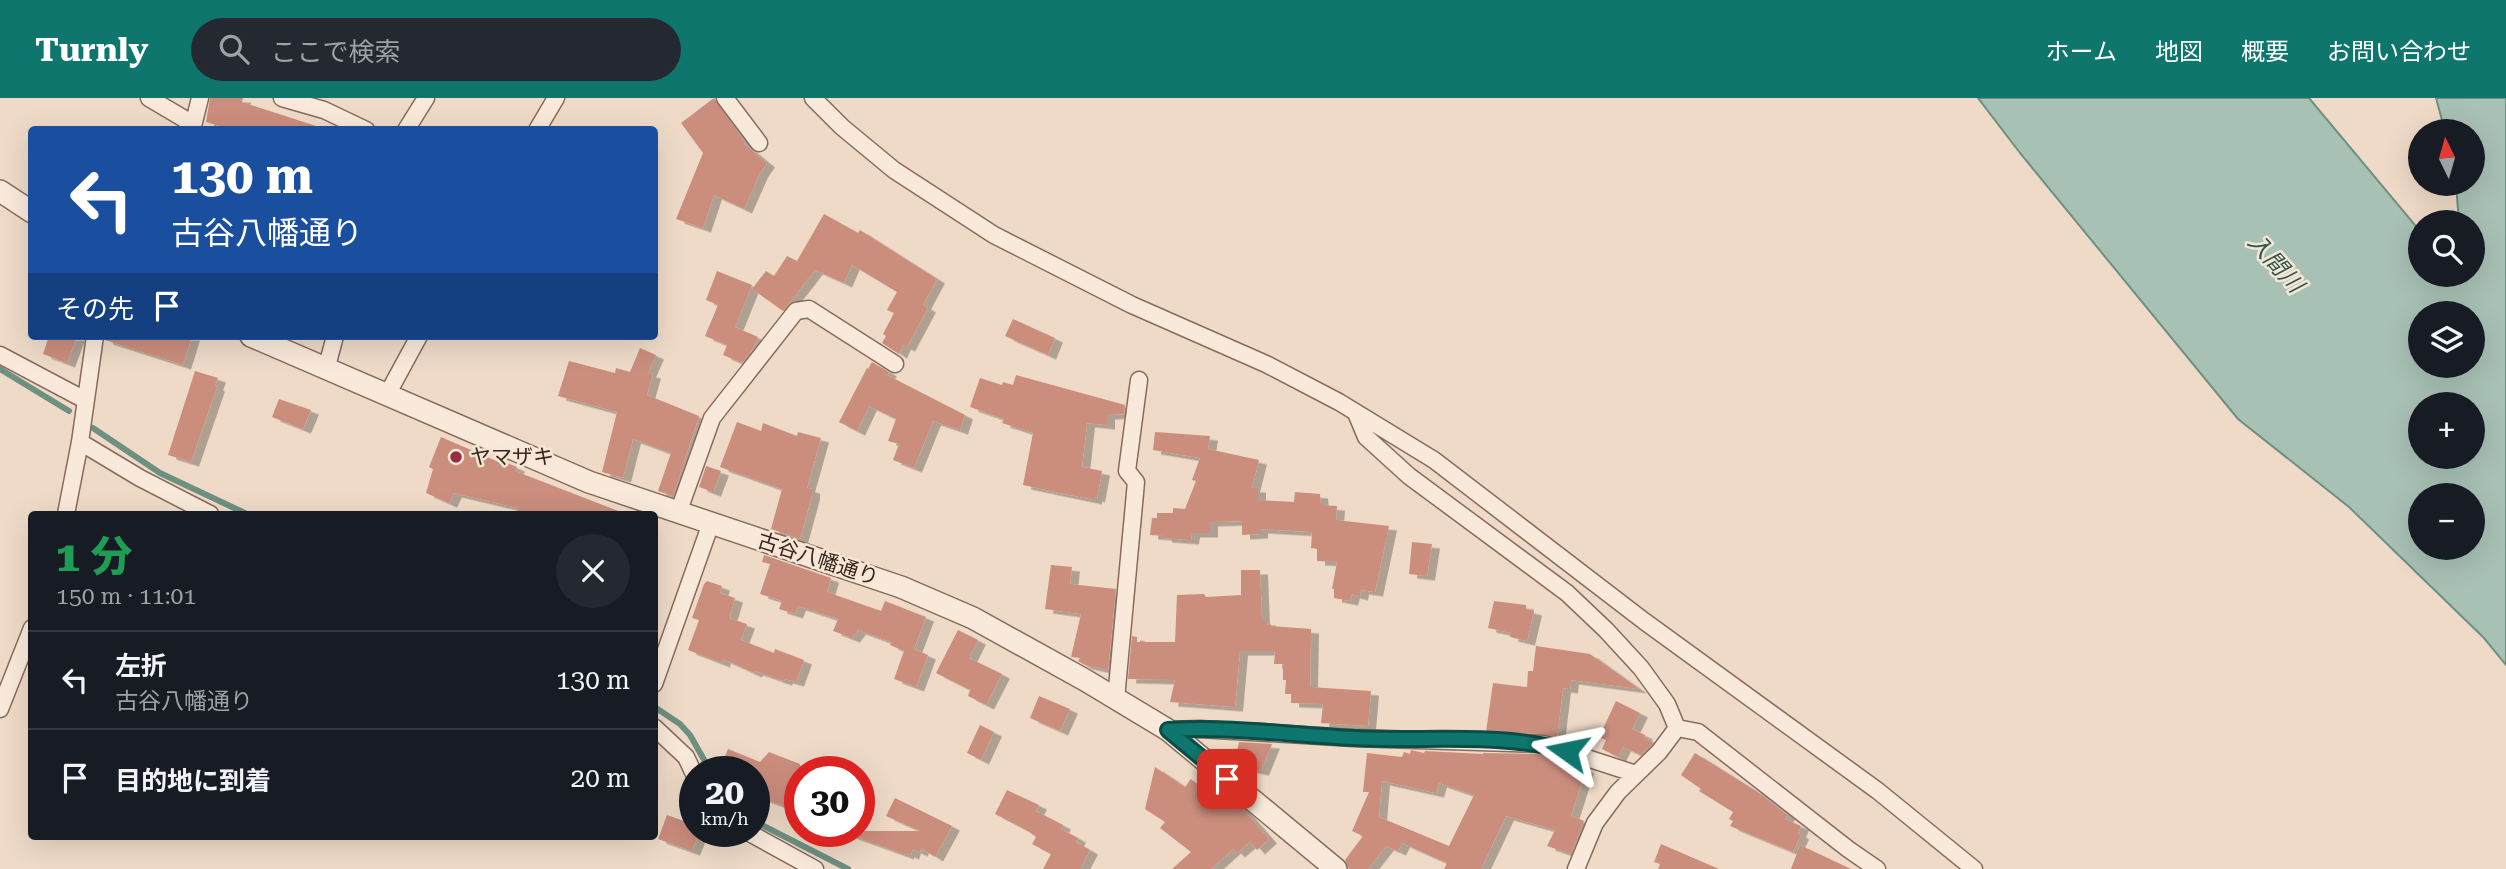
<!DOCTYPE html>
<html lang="ja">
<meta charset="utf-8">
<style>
body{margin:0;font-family:"Roboto Serif","Noto Sans JP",serif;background:#242831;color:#f1f3f6;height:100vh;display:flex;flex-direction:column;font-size:26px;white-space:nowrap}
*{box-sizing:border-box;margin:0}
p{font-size:23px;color:#9ea1a6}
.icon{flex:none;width:38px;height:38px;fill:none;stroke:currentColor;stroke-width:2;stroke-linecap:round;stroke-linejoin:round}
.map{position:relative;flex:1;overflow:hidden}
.panel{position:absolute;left:28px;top:413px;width:630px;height:329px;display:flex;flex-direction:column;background:#171b24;border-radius:7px;box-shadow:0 7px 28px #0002}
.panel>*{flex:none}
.top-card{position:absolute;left:28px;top:28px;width:630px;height:214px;border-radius:7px;box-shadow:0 7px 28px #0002;background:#1a4fa0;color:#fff;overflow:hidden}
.needle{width:46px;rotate:355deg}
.fabs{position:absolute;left:2408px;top:21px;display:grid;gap:14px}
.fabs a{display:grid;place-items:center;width:77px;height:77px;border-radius:50%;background:#171b24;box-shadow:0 7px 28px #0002;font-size:35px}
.speed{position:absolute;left:679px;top:658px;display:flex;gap:14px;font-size:35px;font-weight:700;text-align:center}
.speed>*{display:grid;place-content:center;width:91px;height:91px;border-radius:50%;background:#171b24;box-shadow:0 7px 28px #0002;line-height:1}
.speed small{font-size:18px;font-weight:400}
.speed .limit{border:10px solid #d22;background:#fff;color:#111}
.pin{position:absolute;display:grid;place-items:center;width:60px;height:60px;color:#fff;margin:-30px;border-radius:14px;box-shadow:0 4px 10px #0006}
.me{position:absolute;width:77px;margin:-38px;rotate:282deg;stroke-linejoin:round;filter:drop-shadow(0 0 5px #0008)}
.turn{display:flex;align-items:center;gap:24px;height:147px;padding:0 28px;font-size:32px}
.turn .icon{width:91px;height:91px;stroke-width:2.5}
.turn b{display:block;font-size:49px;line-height:60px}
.then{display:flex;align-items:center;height:66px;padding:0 28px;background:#0003;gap:14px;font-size:26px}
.round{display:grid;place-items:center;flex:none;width:74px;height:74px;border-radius:37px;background:#242831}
.headline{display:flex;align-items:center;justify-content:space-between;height:119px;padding:0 28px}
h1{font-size:42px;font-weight:800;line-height:52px;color:#1e9e55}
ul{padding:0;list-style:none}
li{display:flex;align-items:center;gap:21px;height:98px;padding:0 28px;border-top:2px solid #363941}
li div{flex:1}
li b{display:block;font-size:26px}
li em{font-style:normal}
header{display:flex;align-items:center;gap:42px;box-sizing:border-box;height:98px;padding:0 35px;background:#0f766e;color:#fff}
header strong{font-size:33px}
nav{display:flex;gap:38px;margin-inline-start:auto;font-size:24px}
.search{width:490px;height:63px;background:#242831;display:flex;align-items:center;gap:18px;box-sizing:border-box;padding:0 24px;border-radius:38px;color:#9ea1a6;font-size:26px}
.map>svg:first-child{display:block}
</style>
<header>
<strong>Turnly</strong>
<div class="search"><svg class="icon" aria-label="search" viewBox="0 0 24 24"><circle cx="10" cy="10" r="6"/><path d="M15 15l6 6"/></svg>ここで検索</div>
<nav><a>ホーム</a><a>地図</a><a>概要</a><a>お問い合わせ</a></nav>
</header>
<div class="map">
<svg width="2506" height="771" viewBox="0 0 2506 771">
<defs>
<filter id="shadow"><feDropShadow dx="8" dy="4.5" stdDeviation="0" flood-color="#0004"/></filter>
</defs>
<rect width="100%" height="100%" fill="#eedac7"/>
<path fill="#a8c1b5" stroke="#6e9081" stroke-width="2" fill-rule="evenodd" d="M1978,0H2309L2420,133V177H2457L2462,183V177H2473V124H2459L2456,86H2473V33H2445L2436,0H2506V567L2484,540L2349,409L2238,321L2020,55ZM2420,215H2473V268H2420ZM2420,306H2473V359H2420ZM2420,397H2473V450H2420Z"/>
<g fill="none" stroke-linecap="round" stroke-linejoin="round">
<path stroke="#6e9081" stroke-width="6" d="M0,271L69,313
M93,330L160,375L247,416
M656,610L680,626L690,637L711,674
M754,723L848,771"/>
</g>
<path fill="#cb8e7d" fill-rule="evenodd" filter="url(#shadow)" d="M210,0H243L242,4L316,28L315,32H232L206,24Z
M714,0L745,44L744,46L767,65L760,75L744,111L714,97L703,130L676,121L703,55L681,25Z
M824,116L858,135L860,132L937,181L923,207L928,210L907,249L903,247L899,256L882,245L886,238L883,236L894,215L887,212L897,194L852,167L844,185L815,172L783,213L752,191L766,173L774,178L787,158L797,163Z
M717,173L752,187L735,229L758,239L752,252L742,265L723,257L727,247L705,238L718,207L706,202Z
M1013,221L1055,240L1048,257L1005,238Z
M49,238H77L67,265L43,256Z
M105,238H192L183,267L105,242Z
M640,250L656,257L648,275L653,276L647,297L699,318L673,398L658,393L671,355L633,341L623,380L602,374L617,314L558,298L569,263L615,275L616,270L630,274Z
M872,264L889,274L887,277L965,317L960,332L933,323L914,370L893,362L899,346L888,343L896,321L869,308L857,333L839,324L867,270L868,271Z
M195,273L218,280L215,288L217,289L191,364L168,357Z
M1016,277L1125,307L1124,316L1107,317V327L1087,325L1082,369L1102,373L1097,400L1094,399V402L1023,387L1033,335L1002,325L1004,321L970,309L980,280L1002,287L1003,284L1013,287Z
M279,301L311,312L303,331L272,319Z
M737,324L761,333L763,325L797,338L798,334L821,340L807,390L812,391V397L800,441L771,431L782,391L720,369Z
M1155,334L1210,338L1208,351L1259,362L1252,390H1258V402L1294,404L1295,394L1320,396L1321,407L1337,408L1336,422L1389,428L1375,494L1361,492L1360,498L1352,496L1350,503L1334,500V491H1332L1337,464L1317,463V451L1311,450L1312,434L1260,431V436L1242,437V423L1210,424V435H1192L1191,442L1164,440V438L1150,437L1152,420H1157V415H1173V410L1185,411L1196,383L1192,382L1200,360L1153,352Z
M441,339L501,365L502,363L517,369L515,373L621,414V416H515L518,410L454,395L449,405L426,395L433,371L429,369Z
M706,368L721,373L713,394L699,389Z
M1412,444L1432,446L1427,478L1409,476Z
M764,457L831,480L827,494L881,513L885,503L926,519L914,551L928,557L916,589L894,581L904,553L890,547L891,544L858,532L852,540L833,533L838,521L798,508L795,516L779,511L782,503L760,496L770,466L762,464Z
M1051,467L1072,469L1070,486L1116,491L1108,572L1085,567L1078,563L1080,560L1071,559L1081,516L1045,511Z
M1241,472H1260L1262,523H1268L1267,527L1271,526V528L1311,531L1310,589L1371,593L1368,628L1321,625L1323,606L1291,605V596H1285L1286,582H1283V566H1274L1275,553H1240L1235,609L1170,604L1175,582L1128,581L1132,538L1137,539V544H1175L1177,497L1204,496L1206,499L1241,497Z
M707,483L722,488L720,495L735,500L729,520L747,526L741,542L774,555L775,551L804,562L796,584L785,581L784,583L755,573L754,575L723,561L722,565L688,552L699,522L692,520L704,486Z
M1494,503L1526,507V511L1534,513L1527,543L1510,539L1511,535L1488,530Z
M958,532L978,542L969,560L1002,576L986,607L968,598L970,592L936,575Z
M1536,548L1590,556L1639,591L1571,582L1570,591L1563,590L1557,639L1544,636L1486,634L1493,585L1527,589L1528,573H1533Z
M1039,598L1070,611L1060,633L1030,620Z
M1616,603L1640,615L1632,631L1645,637L1644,639L1653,645L1641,657L1623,649L1618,659L1602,651L1606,642L1599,639Z
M980,627L994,634L981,662L967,655Z
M1239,644L1272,646L1261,673L1234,668Z
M728,651L760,664L769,654L800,666V714L754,697V674H735L721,668Z
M1411,652L1424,655L1425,653L1483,656V655L1542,656L1586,671L1571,718L1584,723L1571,756L1547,748L1555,732L1506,718L1481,771H1444L1447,765L1402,745L1398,753L1386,748L1368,771H1349L1345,762L1363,738L1352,733L1369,694H1363L1367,655L1402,659L1404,654L1410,656ZM1382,683L1436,695L1439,685L1474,697L1449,748L1379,719Z
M1695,655L1756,693L1787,717L1785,721L1801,728L1798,735L1801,737L1793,754L1730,728L1733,723L1729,721L1733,714L1699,693L1701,691L1681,677Z
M1155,669L1185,689L1191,681L1222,705L1229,699L1241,709L1269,741L1257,752L1250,744L1237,755L1233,751L1211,771H1172L1191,754L1160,730L1165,724L1145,711Z
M1007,692L1039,707L1036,713L1063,727L1061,731L1078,740L1076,744L1090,752L1080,771H1043L1051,756L1032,746L1036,739L1028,733L995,716Z
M895,700L952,728L935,759L921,750L920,754L913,751L911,757L906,755V757L845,735V733H920L886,718Z
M667,717L695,727V733H700L692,753L658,741Z
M1661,746L1719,771H1658L1660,766L1654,764Z
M1800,747L1851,771H1791Z"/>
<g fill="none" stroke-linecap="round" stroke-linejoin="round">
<defs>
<path id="minor" d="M149,0L193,26
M282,0L324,12L366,32
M725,0L759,45
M813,0L842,29L894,72L994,137L1132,207L1266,266L1339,304L1434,362L1644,523L1878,693L1974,771
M192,32L200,0
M406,32L426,0
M537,32L556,0
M0,257L85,302
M326,272L335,238
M387,297L419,238
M1356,315L1366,339L1409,378L1567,495L1606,532L1641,570L1667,606L1677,630L1659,654L1618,694L1595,725L1576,771
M80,344L140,380L210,416
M678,415L712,320L796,213L809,211L895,266
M66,416L80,344L95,238
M654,586L711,425
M1116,601L1136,384L1127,373L1139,282
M0,611L32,530
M654,629L686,659L695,678
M1677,630L1698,634L1848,751L1877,771
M1168,632L1200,631L1354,640L1544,646L1636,676
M746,733L815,771"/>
<path id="tertiary" d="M0,93L32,114
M251,238L589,384L901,489L973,520L1085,582L1168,632L1336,771"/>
</defs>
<use href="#minor" stroke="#896b5c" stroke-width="19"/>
<use href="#tertiary" stroke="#896b5c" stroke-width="24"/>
<use href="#minor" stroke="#f8e9da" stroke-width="16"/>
<use href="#tertiary" stroke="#f8e9da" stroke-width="21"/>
</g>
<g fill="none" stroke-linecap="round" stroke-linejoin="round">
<defs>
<path id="route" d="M1227,681L1168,632C1230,628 1292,637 1354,640C1423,644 1501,634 1567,653"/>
</defs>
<use href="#route" stroke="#0a4d48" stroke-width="18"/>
<use href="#route" stroke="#0f766e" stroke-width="12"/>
</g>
<circle fill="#972d44" stroke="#f5e6d6" stroke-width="2.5" cx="456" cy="359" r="7"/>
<g text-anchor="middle" stroke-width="5" stroke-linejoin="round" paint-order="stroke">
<g font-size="21" fill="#392720" stroke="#f5e6d6" text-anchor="start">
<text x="470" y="366">ヤマザキ</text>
</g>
<g font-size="21" fill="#392720" stroke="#f5e6d6">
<text transform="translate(818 461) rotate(18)" y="7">古谷八幡通り</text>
</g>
<g font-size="23" font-style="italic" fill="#2f594e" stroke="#f5e6d6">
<text transform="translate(2276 165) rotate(48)" y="8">入間川</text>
</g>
</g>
</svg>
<div class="fabs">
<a><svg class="needle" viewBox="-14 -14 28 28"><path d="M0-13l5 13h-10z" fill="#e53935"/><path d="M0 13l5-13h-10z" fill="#9ea1a6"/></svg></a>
<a><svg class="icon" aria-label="search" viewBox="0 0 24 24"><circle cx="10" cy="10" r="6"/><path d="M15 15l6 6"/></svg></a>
<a><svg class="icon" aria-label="layers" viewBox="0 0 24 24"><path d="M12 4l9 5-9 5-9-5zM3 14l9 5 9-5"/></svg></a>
<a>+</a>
<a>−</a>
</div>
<div class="speed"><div>20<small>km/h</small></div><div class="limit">30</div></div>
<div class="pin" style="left:1227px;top:681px;background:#d93025"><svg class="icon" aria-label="arrive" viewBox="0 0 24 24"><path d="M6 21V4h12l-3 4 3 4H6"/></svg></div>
<svg class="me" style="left:1567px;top:653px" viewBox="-20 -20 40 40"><path d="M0-17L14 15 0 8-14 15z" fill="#0f766e" stroke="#fff" stroke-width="4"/></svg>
<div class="top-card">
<div class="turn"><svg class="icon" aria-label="left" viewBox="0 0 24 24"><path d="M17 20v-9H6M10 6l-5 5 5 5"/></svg><div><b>130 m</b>古谷八幡通り</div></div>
<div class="then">その先<svg class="icon" aria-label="arrive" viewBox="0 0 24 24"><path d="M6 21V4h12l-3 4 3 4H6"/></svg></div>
</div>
<section class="panel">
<div class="headline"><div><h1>1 分</h1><p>150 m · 11:01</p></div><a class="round"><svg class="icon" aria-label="close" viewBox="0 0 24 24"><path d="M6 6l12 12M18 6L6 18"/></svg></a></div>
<ul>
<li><svg class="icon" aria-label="left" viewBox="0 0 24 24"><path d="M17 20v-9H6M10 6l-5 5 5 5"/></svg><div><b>左折</b><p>古谷八幡通り</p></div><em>130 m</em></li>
<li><svg class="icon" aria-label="arrive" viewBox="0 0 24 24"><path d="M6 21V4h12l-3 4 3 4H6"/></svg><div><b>目的地に到着</b></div><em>20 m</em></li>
</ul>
</section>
</div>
